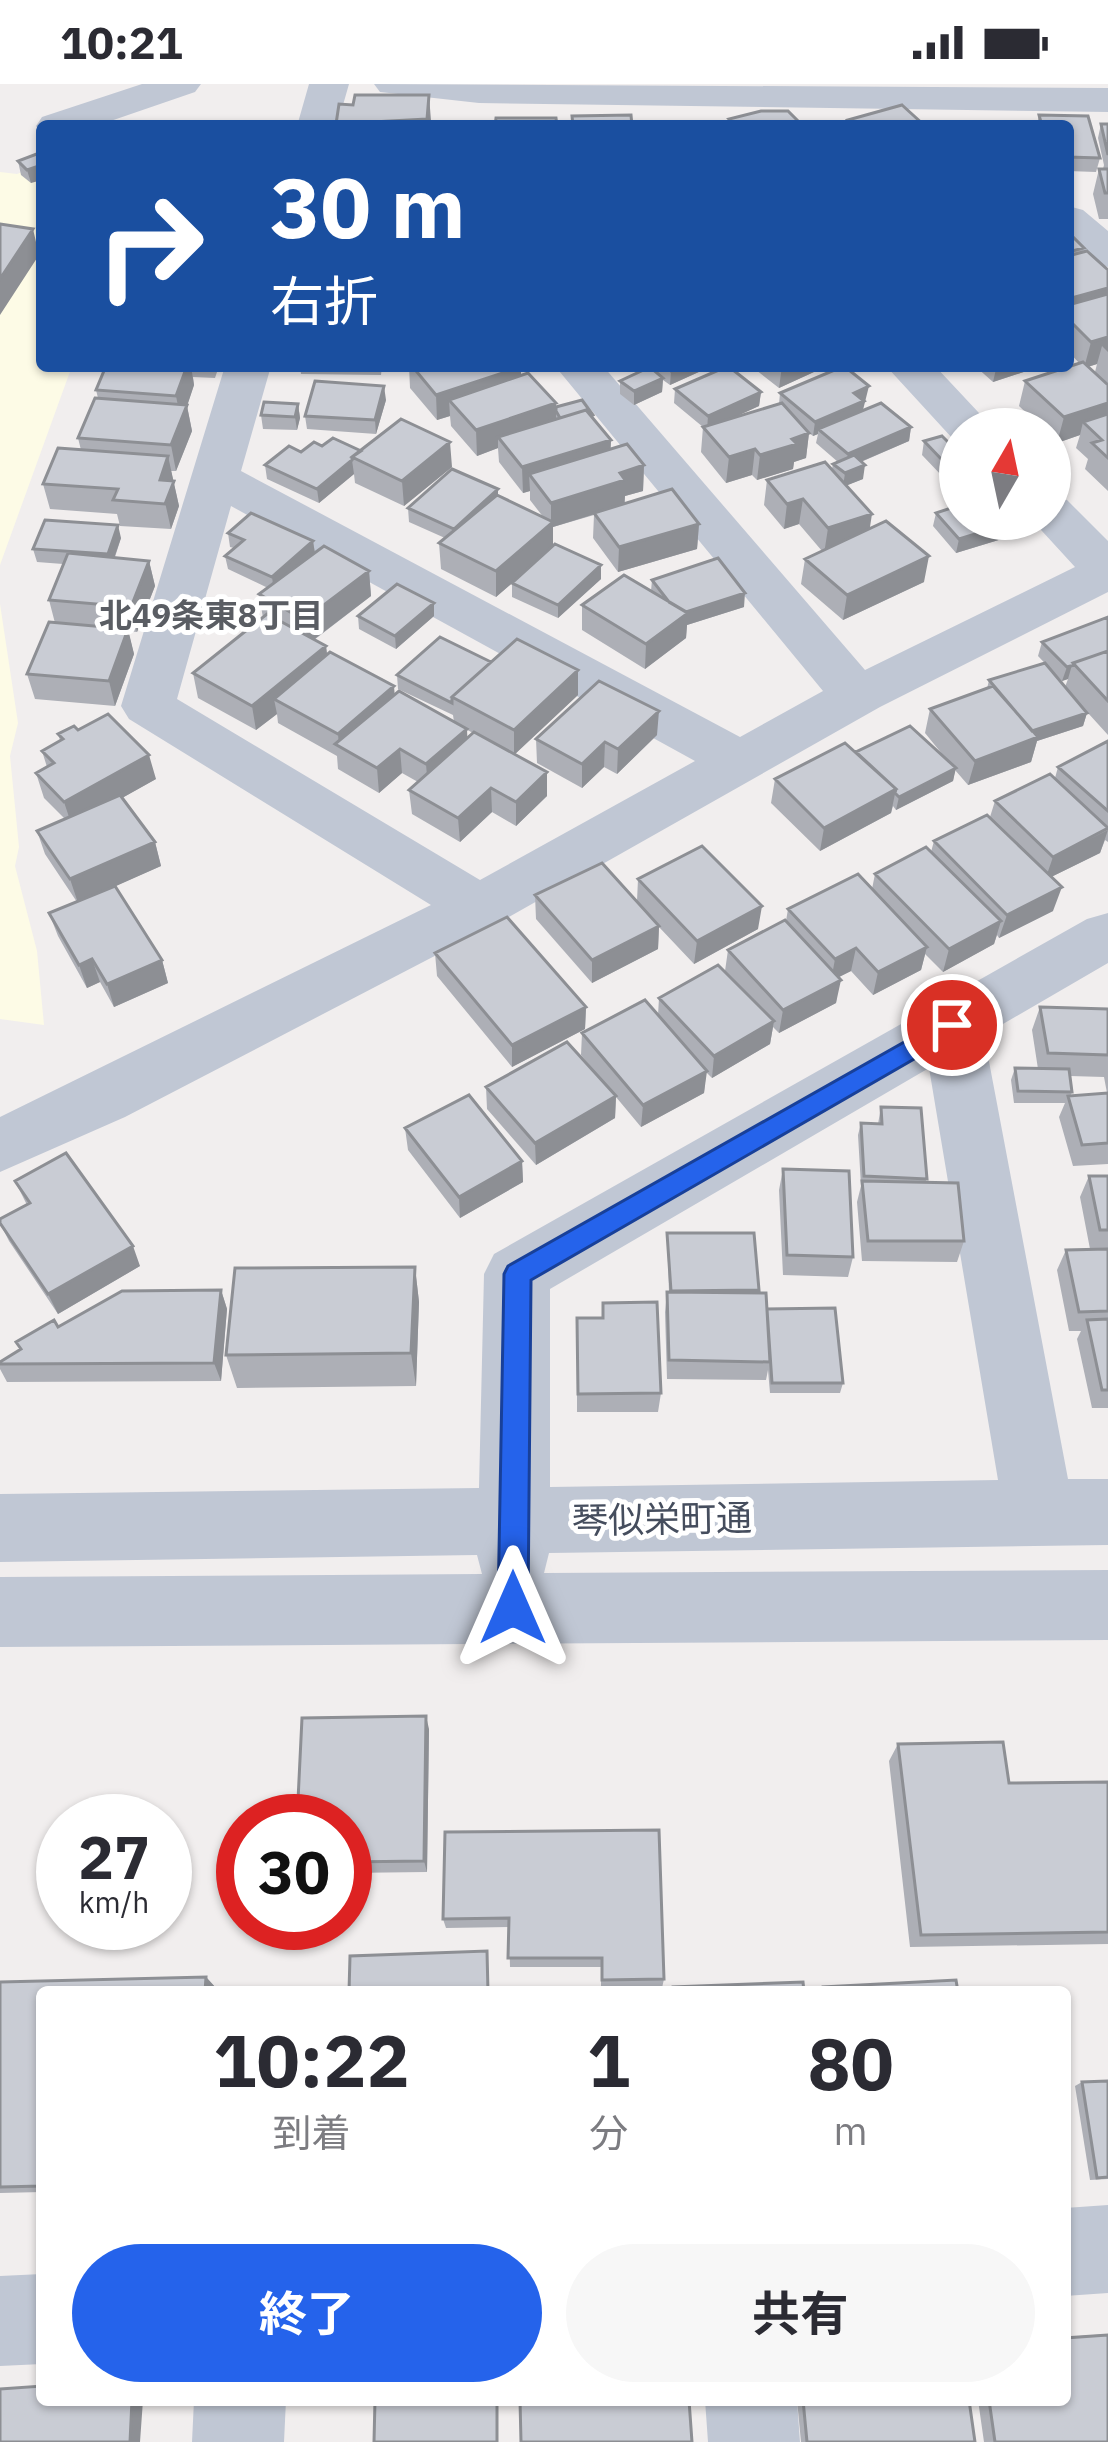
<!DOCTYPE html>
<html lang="ja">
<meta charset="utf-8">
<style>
body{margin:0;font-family:"IBM Plex Sans","Noto Sans JP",sans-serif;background:#f7f7f7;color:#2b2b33;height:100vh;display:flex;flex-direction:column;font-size:45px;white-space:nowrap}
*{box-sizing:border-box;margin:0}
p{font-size:39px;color:#7c7c81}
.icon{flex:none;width:66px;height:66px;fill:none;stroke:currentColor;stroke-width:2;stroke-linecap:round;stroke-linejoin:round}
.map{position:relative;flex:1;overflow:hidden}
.sheet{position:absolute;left:36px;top:1902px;width:1035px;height:420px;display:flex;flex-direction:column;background:#fff;border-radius:12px;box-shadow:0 3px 9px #0004}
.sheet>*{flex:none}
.top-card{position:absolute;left:36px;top:36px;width:1038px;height:252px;border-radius:12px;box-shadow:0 3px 9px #0004;background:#1a4fa0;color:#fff;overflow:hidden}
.needle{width:78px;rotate:9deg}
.tools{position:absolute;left:939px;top:324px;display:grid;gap:24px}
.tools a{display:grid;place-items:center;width:132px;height:132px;border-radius:50%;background:#fff;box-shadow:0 3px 9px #0004;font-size:60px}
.speed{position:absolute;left:36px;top:1710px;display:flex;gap:24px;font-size:60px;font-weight:700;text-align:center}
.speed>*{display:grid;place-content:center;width:156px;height:156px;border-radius:50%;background:#fff;box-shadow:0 3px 9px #0004;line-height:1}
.speed small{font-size:30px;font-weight:400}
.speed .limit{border:18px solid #d22;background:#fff;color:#111}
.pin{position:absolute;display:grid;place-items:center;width:102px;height:102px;color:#fff;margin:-51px;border:6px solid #fff;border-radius:50%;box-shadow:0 3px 12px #0007}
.me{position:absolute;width:132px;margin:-66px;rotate:0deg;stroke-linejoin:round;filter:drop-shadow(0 0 9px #0008)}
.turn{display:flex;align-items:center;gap:42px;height:252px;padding:0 36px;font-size:54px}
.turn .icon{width:156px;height:156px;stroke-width:2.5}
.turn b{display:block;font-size:84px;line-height:102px}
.eta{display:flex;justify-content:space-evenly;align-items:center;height:204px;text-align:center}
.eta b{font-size:72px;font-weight:700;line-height:84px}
.cta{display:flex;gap:24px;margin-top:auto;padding:24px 36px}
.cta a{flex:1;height:138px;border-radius:72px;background:#2563eb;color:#fff;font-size:48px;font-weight:700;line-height:138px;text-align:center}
.cta a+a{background:#f7f7f7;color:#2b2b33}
.status{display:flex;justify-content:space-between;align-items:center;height:84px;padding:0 60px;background:#fff;direction:ltr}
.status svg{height:33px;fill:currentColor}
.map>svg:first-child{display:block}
</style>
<div class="status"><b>10:21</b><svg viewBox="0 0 49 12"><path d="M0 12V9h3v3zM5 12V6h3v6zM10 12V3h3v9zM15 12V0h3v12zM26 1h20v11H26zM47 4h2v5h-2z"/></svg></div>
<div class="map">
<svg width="1108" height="2358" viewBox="0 0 1108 2358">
<rect width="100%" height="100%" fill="#f1eeee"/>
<path fill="#fdfbe6" d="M42,80V282H72L0,481V88L17,90Z
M0,520L18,639L10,672L19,763L15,782L37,867L44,941L0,935Z"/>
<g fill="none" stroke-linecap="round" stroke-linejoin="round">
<path fill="#c0c7d4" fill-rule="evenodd" d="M142,0H201L195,8L96,42H42V51L36,42L42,33Z
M309,0H349L337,42H297Z
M374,0L1108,4V28L479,19L380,8Z
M1068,122L1083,126L1108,147V183L1093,179L1068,157Z
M225,282H271L241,387L740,653L823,607L555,282H603L865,586L1075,483L1031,435H1050V411L1067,416L1108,457V508L880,623L500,838L125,1033L0,1088V1033L431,821L129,635L121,622ZM231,422L695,677L480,796L177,615Z
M886,282H935L994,345H960V357L953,355Z
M1108,829V879L984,951L1068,1395H1108V1461L549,1469L544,1489L1108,1486V1556L0,1563V1493L482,1490L477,1471L0,1478V1410L479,1404L484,1190L494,1170L1087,835ZM929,984L998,1396L550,1403V1205Z
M1108,2121V2209L1065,2212V2124Z
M42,2190V2280L0,2282V2192Z
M194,2316H286L284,2358H192Z
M705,2316H797L800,2358H708Z"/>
</g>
<path fill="#adafb6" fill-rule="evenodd" d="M429,11L430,42H337L353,21Z
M1039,31L1088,32L1100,74L1096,88L1068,87V42H1037Z
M1101,40H1108V135H1099L1093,110L1099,85H1103L1104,81L1098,54Z
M42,68L31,99L21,91L18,77Z
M1068,148L1084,164L1083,168L1108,186V301L1095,288L1097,280L1088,283L1108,301V407L1085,385L1088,375L1076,364L1080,351L1057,359L1050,352V345H1043L1019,322L1025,297L1079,279L1068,267Z
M106,282H219L215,294L193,293L194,301L187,322L192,347L176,387H171L179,422L171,445L120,442L117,430L50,425L43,400L81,366L78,354L98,314L96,306Z
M300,282H382L381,291L301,290Z
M409,282H520L521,292L556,319V323L593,335L611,356L610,365L644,381L643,407L625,412V420L699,440L697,465L618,488L593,454L594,431L553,443V462L601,481V495L558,534L512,513V499L496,513L441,485L439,459L445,454L409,438L408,424L498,405V412L544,434L530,416V407L523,409L499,378L498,364L477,372L451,342L450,332L437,336L410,304Z
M645,282H712L670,301L663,296L662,308L634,321L620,310V297L648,284Z
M751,282H827L779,304Z
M975,282H1042L993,298Z
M675,305L761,308L759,322L734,333L779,320L780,309L867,316L864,317L862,327L911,343L909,357L861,378L863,395L847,401L870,445L924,498L843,536L801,500L805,475L822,467L799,440L784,445L764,421L767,396L832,385L833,380L838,378L816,359L818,350L813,352L809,349L806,374L794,378L793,385L757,396L752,391L726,399L701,368L703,343L674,319Z
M386,316L376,350L307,345L305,332Z
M298,320L300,334L297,346L263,345L261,331Z
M924,357L960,370V387L943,393L922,371Z
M322,362L361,367L452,383L404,422L355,399L354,390L319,419L267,395L265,381Z
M936,429L1015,451L956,469L933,442Z
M228,449L313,457L315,469L369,487L371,512L314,556L326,562L327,571L395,611L454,638L453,631L398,605L397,591L491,578L578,611L515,670L547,712L516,742L492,728L460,758L412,730L409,706L418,698L402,689L379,709L338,685L337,672L278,639L277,630L256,646L198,614L193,589L263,534L259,510L268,504L228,485L225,472L234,464L230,463ZM460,642L473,649L467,654Z
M121,454L115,473L149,477L155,502L137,548L128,547L134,570L115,622L35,615L27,590L55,539L49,516L63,480L37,478L33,465Z
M652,496L744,523L687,541L686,554L645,585L582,546V521L651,507Z
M434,519V532L396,565L359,545L358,532Z
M1108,533V651L1078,618L1087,629L1083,642L1037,657L1031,678L968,701L955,686L953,697L896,726L893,722L891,729L820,767L771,719L775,695L856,668L947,676L925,649L930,625L987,605L989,596L1065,603L1068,595L1062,597L1038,572L1042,558Z
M78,646L156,695L122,714L155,758L161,782L115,802L162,876L168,899L114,923L100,898L87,904L58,852L49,829L77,818L45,770L37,747L65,735L44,714L36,689L47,683L42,667L60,656L58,650Z
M657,651L617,690L604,683L582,704L537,679L536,655Z
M1108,657V758L1105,756L1100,769L1051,793L1053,827L999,854L997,851L994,860L943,888L925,870L921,886L873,911L851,887L839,893L836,919L779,949L773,943L770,960L712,994L706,988L704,1009L641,1043L616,1013L615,1034L536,1081L487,1025L486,1003L609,1005L581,971L582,949L658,931L659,914L725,887L728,866L786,837L788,825L872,805L875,790L931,768L934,757L990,733L995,717L1055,694L1058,683Z
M638,795L758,845L694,880L659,843L658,865L592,899L536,835L535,811L637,817Z
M435,869L586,923L585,945L512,983L437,892Z
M1040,923L1108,925V1080L1073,1082L1059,1033L1065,1019H1014L1011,996L1015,984L1038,985L1032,946ZM1070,992L1104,993L1107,1009L1071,1011L1072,1008Z
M881,1023L927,1095L925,1098L964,1157L957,1178L862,1177L857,1118L861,1102L858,1051L861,1039L878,1040Z
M405,1044L522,1077L523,1098L460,1134L408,1066Z
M783,1085L853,1173L848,1193L783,1191L779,1106Z
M1089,1092H1108V1324H1092L1077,1255L1081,1247H1069L1057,1186L1066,1166L1090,1165L1080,1113Z
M15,1097L140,1182L58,1230L9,1157L0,1139L27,1121Z
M667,1149L759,1206L758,1209L767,1225L843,1299L840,1309H770L768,1286L766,1296L667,1295L665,1228L667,1208H669Z
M415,1183L419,1218L416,1302L237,1304L226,1271Z
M221,1206L227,1225L221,1297L7,1298L0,1285V1278L58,1243Z
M577,1234L661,1309L658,1328H577Z
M429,1645L427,1788L345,1789V1737Z
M898,1660L1009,1699L1108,1698V1860L910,1863L889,1677Z
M445,1748L664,1895L662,1904H601V1883H510L509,1843L446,1844L443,1835Z
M206,1893L216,1904V1908H42V2108L0,2109V1898Z
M1108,1997V2095L1090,2096L1075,2002L1082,1998Z
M1108,2250V2358H984L978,2316H1065V2253Z
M797,2316H969L975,2358H801Z"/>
<path fill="#8d8f94" d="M429,11L431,37L430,42H427Z
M42,81V96L31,99L27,86Z
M33,145L39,171L0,231V195Z
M1108,204V228L1068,235V215Z
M1108,253V268L1102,262L1097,280L1084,284L1091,258Z
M187,282H191L194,301L187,322L192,347L176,387L171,361L181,337L176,312Z
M683,282H712L670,301L671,287Z
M782,282H827L779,304Z
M1004,282H1042L993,298L996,285Z
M521,283V309L449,316L450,332L437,336L436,311Z
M663,294L662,308L634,321V307Z
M384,302L386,316L376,350L375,336Z
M869,302L862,330L818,345V350L813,352L815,338L854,309Z
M761,308L759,322L707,346L708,332Z
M556,319V344L498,353V364L477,372L476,346Z
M1108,319V342L1083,338L1080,351L1057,359L1064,333Z
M298,320L300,334L297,346L295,333Z
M911,343L909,357L846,384L848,370Z
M809,349L806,374L794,378L793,385L757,396L760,371L792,355Z
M611,356L610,382L529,390L530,407L523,409L522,383Z
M450,358L452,383L404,422L402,397Z
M755,365L752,391L726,399L729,373Z
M168,372L179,422L171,445L160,396Z
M960,374V387L943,393L945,379Z
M352,376L354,390L319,419L317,405Z
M644,381L643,407L625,412L624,421L553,443V464L496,513V487L551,440V419L620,389Z
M865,381L863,395L843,403L845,389Z
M498,405V419L454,459V445Z
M803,415L799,440L784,445L787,420Z
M872,430L868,456L824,470L828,444Z
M1018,437L1015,451L956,469L959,455Z
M699,440L697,465L618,488L619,463Z
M118,441L121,454L111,483L108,470Z
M313,457L315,470L274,507L272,493Z
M929,472L924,498L843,536L847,511Z
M149,477L155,502L137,548L131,523Z
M601,481V495L558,534V521Z
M369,487L371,512L308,560L304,536Z
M745,509L744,523L687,541L686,554L645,585L646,560L679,531Z
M434,519V532L396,565L395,552Z
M128,545L134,570L115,622L109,597Z
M326,562L329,587L274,615L277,630L256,646L252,622Z
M1072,581L1068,595L1062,597L1067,583Z
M578,586V611L514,671V646Z
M394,602L396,627L339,663L338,650Z
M659,627L657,651L617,690L618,665Z
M1087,629L1083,642L1037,657L1031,678L968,701L975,677L1031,647Z
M467,645L468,670L428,704L426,680Z
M605,658L604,683L582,704V680Z
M400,665L402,689L379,709L377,684Z
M149,671L156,695L72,742L64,718Z
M956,684L953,697L896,726L899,713Z
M547,688V712L516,742V718Z
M491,704L492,728L460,758L458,734Z
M896,705L891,729L820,767L824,744Z
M1108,746L1100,769L1045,796L1053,773Z
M155,758L161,782L78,819L70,795Z
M1062,803L1053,827L999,854L1007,831Z
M762,822L758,845L694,880L697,857Z
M1001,837L994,860L943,888L949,865Z
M659,842L658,865L592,899V876Z
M927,863L921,886L873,911L878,888Z
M856,864L851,887L831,897L835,875Z
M92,875L100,898L87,904L79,881Z
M162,876L168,899L114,923L107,900Z
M841,896L836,919L779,949L783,926Z
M586,923L585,945L512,983V961Z
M774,937L770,960L712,994L714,972Z
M707,987L704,1009L641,1043L643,1021Z
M616,1012L615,1034L536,1081L535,1059Z
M522,1077L523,1098L460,1134L459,1113Z
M133,1162L140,1182L58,1230L48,1210Z
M415,1183L419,1218L416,1302L411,1269Z
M221,1206L227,1225L221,1297L214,1279Z
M426,1632L429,1645L427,1788L424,1777Z
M206,1893L216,1904V1908H205Z
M132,2316H143L140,2358H130Z"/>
<path fill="#c9ccd4" stroke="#8d8f94" stroke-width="3" d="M355,11H429L427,35L336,40L339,20L353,21Z
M902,21L925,42H855L848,36Z
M761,27H788L803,42H736L729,35Z
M631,31L632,42H573L572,32Z
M1039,31L1088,32L1100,74L1068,73V42H1042Z
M496,34H556L557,42H495Z
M1101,40H1108V71Z
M42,68V81L27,86L18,77Z
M1099,85H1108V109H1105Z
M0,140L33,145L0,195Z
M1068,148L1084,164L1068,168Z
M1087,167L1108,186V204L1068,215V172Z
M1108,210V253L1091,258L1068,235V221Z
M1083,278L1108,301V319L1064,333L1025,297Z
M106,282H187L176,312L96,306Z
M412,282H520L521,283L436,311Z
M664,282H683L671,287Z
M728,282L761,308L708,332L675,305Z
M844,282L869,302L854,309L864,317L815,338L780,309Z
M650,283L663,294L634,307L620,297Z
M528,289L556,319L476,346L449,316Z
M315,297L384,302L375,336L305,332Z
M95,314L187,321L171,361L78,354Z
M582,316L593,331L591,332L586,326L560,334L556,327V323Z
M264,318L298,320L295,333L261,331Z
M782,319L809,349L792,355L797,360L760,371L755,365L729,373L703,343Z
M881,319L911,343L848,370L818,345Z
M586,326L611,356L522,383L498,353Z
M1108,330V374L1092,359L1102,356L1083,338Z
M401,335L450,358L402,397L352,373Z
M942,352L960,370V374L945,379L924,357Z
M333,354L361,367L352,373V376L317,405L265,381L289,362L301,368L314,358L322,362Z
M627,360L644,381L620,389L625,396L551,419L529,390Z
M58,364L168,372L160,396L174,397L165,420L113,416L118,405L43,400Z
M854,371L865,381L845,389L833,380Z
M825,378L872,430L828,444L803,415L787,420L767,396Z
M452,385L498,405L454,445L408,424Z
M672,405L699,440L619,463L594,429Z
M497,411L553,438L496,487L439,459Z
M960,421V435H1016L1018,437L959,455L936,429Z
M251,429L313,457L272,493L225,472L244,456L228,449Z
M45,436L118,441L108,470L33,465Z
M886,437L929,472L847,511L805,475Z
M555,460L601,481L558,521L512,499Z
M324,462L369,487L304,536L259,510Z
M68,469L149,477L131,523L49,516Z
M718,474L745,509L686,528L669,518L652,496Z
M624,491L688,529L646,560L582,521Z
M397,500L434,519L395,552L358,532Z
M267,530L326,562L252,622L193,589Z
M1108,533V567L1073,579L1074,581L1067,583L1042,558Z
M49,538L128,545L109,597L27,590Z
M440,553L491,578L452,613V619L397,591Z
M517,555L578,586L514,646L452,613Z
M1108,567V617L1073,579Z
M330,568L394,602L338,650L274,615Z
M1045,579L1087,629L1032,647L989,596Z
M599,597L659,627L618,665L605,658L582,680L536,655Z
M993,602L1038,653L975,677L930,625Z
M399,607L467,645L426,680L400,665L377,684L335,660Z
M108,630L149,671L64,718L36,689L54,679L42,667L63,655L58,650L74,642L78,646Z
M910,642L956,684L899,713L895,709L896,705L856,668Z
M474,648L547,688L516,718L491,704L458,734L409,706Z
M1108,657V727L1058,683Z
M845,659L896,705L824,744L775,695Z
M1050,690L1108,744L1053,773L995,717Z
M120,711L155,758L70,795L37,747Z
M987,731L1062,803L1007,831L934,757Z
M702,762L762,822L697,857L638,795Z
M926,763L1001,837L949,865L875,790Z
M602,779L659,842L592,876L535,811Z
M858,790L927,863L878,888L856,864L835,875L788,825Z
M115,802L162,876L107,900L92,875L79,881L49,829Z
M507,833L586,923L512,961L435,869Z
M785,836L841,896L783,926L728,866Z
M718,881L774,937L714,972L659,914Z
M645,916L707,987L643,1021L582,949Z
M1040,923L1108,925V971L1048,969Z
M567,958L616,1012L535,1059L486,1003Z
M1015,984L1069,985L1072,1008L1018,1007Z
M1108,1009V1059L1082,1061L1068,1012Z
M469,1011L522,1077L459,1113L405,1044Z
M881,1023L921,1024L927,1095L864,1092L861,1039L882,1040Z
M66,1069L133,1162L48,1210L0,1139V1135L30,1119L15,1097Z
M783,1085L849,1087L853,1173L787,1171Z
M1089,1092H1108V1146H1100Z
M862,1097L958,1099L964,1157H868Z
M667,1149H754L759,1206L671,1207Z
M1108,1165V1227L1079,1228L1066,1166Z
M415,1183L411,1269L226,1271L235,1184Z
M221,1206L214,1279L0,1280V1278L21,1265L16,1258L54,1236L58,1243L122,1207Z
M667,1208L766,1209L770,1278L669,1276Z
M657,1218L661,1309L578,1310L577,1234H603V1219Z
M835,1224L843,1299H772L767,1225Z
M1108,1235V1306H1102L1087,1236Z
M426,1632L424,1777L345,1778V1737H297L302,1634Z
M1003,1658L1009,1699L1108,1698V1848L921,1851L898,1660Z
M659,1746L664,1895L602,1896V1874H508L509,1834L443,1835L445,1748Z
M487,1867L488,1908H349L350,1872Z
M206,1893L205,1908H42V2102L0,2103V1898Z
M956,1896L958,1908H823V1903Z
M803,1898L804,1908H673V1903Z
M663,1906V1908H549Z
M1108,1997V2093L1097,2094L1082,1998Z
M1108,2251V2358H995L989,2316H1065V2254Z
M42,2302V2316H132L130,2358H0V2305Z
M375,2316H497V2358H374Z
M520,2316H689L692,2358H521Z
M803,2316H969L975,2358H807Z"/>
<path fill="#2563eb" stroke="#184099" stroke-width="3" d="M952,931L964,941L961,948L531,1196L528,1524L524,1535L513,1539L502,1535L498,1524L504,1190L508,1182Z"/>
<g text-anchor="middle" stroke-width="10" stroke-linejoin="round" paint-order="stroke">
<g font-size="33" font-weight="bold" fill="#5a5d63" stroke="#fff">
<text x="211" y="543">北49条東8丁目</text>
</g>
<g font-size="36" fill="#454d5d" stroke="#fff">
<text transform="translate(662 1435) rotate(-1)" y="13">琴似栄町通</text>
</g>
</g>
</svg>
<div class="tools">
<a><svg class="needle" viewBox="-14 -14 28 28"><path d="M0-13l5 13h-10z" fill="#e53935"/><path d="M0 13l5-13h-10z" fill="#7c7c81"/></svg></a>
</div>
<div class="speed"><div>27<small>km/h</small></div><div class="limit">30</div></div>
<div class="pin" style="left:952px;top:941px;background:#d93025"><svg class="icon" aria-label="arrive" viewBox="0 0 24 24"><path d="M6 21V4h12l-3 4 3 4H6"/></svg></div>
<svg class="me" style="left:513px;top:1524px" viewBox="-20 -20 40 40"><path d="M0-17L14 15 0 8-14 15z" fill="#2563eb" stroke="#fff" stroke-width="4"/></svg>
<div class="top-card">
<div class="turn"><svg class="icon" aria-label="right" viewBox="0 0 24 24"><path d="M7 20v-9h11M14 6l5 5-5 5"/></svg><div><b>30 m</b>右折</div></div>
</div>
<section class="sheet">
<div class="eta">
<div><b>10:22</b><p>到着</p></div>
<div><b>1</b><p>分</p></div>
<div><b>80</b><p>m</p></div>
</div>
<div class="cta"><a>終了</a><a>共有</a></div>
</section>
</div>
